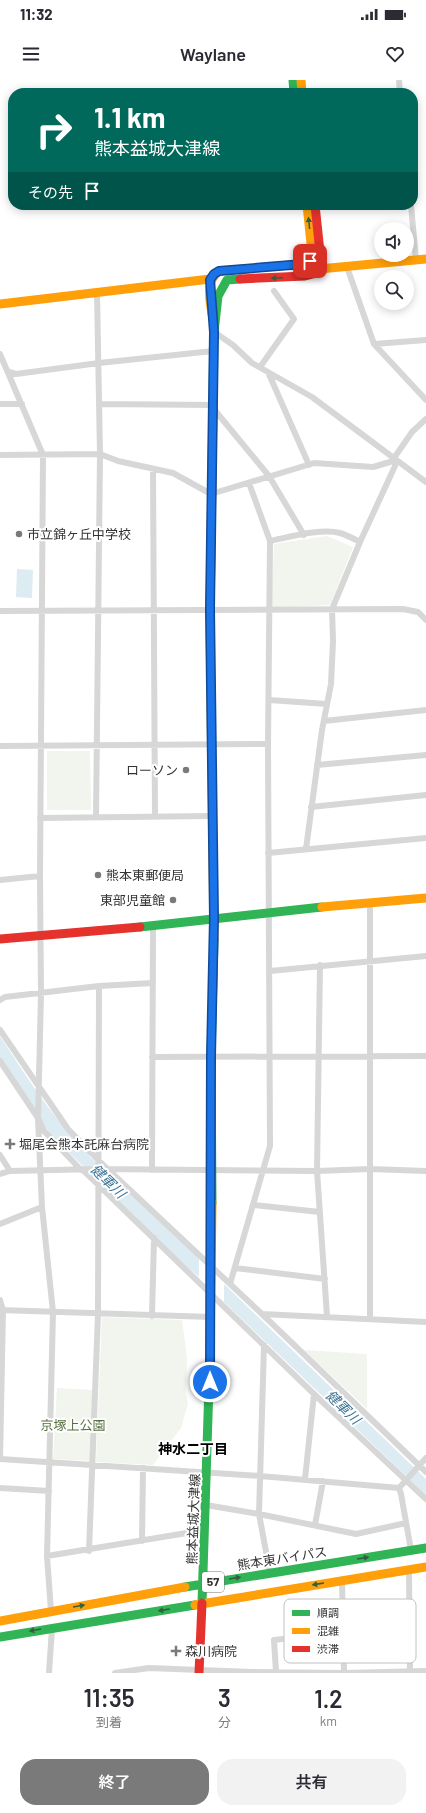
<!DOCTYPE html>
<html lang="ja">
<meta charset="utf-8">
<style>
body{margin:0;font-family:Barlow,"Noto Sans JP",sans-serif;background:#f2f2f3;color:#2b2b33;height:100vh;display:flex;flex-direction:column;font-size:15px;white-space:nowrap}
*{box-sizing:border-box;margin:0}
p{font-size:13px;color:#7c7c81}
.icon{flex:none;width:22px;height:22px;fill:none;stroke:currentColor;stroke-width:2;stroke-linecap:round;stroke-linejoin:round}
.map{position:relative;height:1593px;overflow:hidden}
.sheet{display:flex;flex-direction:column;background:#fff;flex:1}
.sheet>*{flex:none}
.banner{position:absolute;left:8px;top:8px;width:410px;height:122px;border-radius:16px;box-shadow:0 2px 10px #0003;background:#00695c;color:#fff;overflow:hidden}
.tools{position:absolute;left:374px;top:142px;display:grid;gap:8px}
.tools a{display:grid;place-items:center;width:40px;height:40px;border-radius:50%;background:#fff;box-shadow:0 2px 10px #0003;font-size:20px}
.pin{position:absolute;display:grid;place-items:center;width:34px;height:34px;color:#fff;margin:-17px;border-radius:8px;box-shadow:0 2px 6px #0006}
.me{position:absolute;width:44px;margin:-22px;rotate:0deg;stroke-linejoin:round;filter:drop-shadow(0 0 3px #0008)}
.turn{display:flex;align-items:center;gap:14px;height:84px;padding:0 20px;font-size:18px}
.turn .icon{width:52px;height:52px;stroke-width:2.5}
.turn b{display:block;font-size:28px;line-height:34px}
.then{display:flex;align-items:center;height:38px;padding:0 20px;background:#0003;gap:8px;font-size:15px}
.eta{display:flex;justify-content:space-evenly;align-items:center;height:68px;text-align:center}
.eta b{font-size:24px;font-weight:600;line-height:28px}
.cta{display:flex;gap:8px;margin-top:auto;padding:8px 20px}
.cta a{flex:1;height:46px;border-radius:16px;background:#7a7a7a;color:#fff;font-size:16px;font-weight:600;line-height:46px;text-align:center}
.cta a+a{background:#f2f2f3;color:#2b2b33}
.status{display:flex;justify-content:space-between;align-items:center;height:28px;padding:0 20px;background:#fff;direction:ltr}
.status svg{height:11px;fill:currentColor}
header{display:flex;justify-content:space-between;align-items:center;height:52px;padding:0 20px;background:#fff;font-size:18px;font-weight:600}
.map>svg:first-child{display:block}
</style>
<div class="status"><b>11:32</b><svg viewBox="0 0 49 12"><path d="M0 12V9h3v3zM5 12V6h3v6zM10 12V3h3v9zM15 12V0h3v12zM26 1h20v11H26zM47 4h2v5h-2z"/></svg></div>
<header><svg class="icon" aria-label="menu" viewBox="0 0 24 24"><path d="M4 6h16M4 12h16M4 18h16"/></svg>Waylane<svg class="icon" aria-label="heart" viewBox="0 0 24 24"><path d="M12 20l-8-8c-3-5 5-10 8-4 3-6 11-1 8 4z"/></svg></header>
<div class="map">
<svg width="426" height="1593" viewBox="0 0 426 1593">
<rect width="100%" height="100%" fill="#fff"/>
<path fill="#f1f5ed" d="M327,456L353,467L330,525L271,528L274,464Z
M47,671H90L91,730H47Z
M102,1237L182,1240L187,1278L186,1314L188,1323L181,1348L153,1385L96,1382Z
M304,1270L367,1274V1329Z
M57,1308L93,1310L90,1381L53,1379Z"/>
<path fill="#ddebf3" d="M17,489L33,490L32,518L16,517Z
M0,956C27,997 53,1040 89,1073L90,1077L199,1178V1197L177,1178L50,1054L0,978Z
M224,1204L426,1399V1415L224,1222Z"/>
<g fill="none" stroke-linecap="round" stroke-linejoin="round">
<path stroke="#d7d7d7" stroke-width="6" d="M399,0L400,13
M411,125L416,180
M347,187L374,264L426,320
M214,252L233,265L252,283L312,317L426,402
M374,264L426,260
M0,274L43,375L40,796L41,914L38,1038L42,1127L53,1232L47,1476L51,1531
M260,287L294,239L274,211
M9,292L16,294L99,283L213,271
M268,292L309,385
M0,324H22
M100,324L212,325
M213,328L269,396L304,455
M0,375L100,374L118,381L173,393L211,414L314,383L373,387L390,382L394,378L412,352L426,339
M153,390L155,736
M270,461C290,457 321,448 340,453C347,455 354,459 360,462
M0,531L403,529L418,532L426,540
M269,620L327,624
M324,641L426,630
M0,666L268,664
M317,685L426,675
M311,727L426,715
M96,737L100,374L97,213
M40,738L212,736
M306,769L322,650L331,604L333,561L332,529L360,462L395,386L394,378
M268,773L426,758
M0,800L40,796
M320,885L317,1091L327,1236
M270,891L426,876
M0,920L5,917L99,906L153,903
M0,950L68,1049L99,1081L262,1234L426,1392
M152,977L426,976
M0,981L38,1038L44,1051L81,1090
M0,1075L10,1091
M83,1090L314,1314L426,1419
M152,1090L153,846
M0,1094L10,1091L99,1089L317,1091L370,1089L426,1091
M253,1125L320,1132
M0,1144L42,1127
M235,1188L325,1199
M230,1204L270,1066L268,664L270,461L249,403
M0,1220L3,1230L0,1379
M0,1230L211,1237
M262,1234L426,1242
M152,1236L154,1158
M370,1239V824
M264,1265L259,1434L270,1493
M0,1379L260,1396L399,1408
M305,1399L314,1314
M0,1408L49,1411
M399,1408L401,1414L411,1470
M399,1408L426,1378
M206,1425L259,1434L356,1454L406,1443
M315,1445L323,1401
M142,1461L143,1388
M89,1471L98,1234L99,906
M47,1476L205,1450
M409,1490L410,1593
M342,1500L344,1593
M276,1592L274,1560L344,1552
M49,1593L52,1548
M115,1593L149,1588L252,1592L344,1593L426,1591"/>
<path stroke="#30b455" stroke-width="9" d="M293,0L294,13
M212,391L214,252L218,216L227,200L240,199
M140,847L322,827
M212,1123L211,976L214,859
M185,1507L426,1468
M202,1523L210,1274
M0,1557L195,1525"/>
<path stroke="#ff9f0a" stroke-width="9" d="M301,0L302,13
M303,184L319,189L426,179
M0,224L210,199
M212,234C210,219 205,202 219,191L303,184L310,181L312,173L307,125
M210,538L214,859
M322,827L426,818
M210,1274L212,1123
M195,1525L426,1487
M0,1541L185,1507"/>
<path stroke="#e5322d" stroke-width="9" d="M240,199L305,196L313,194L319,189L320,172L315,125
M210,538L212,391
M0,859L140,847
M199,1593L202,1523"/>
</g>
<defs><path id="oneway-solid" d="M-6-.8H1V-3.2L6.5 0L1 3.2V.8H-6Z"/></defs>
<g fill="#32603f">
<use href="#oneway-solid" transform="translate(309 143) rotate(-96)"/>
<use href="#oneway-solid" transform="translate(277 198) rotate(177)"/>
<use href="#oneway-solid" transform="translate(363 1478) rotate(-9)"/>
<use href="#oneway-solid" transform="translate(235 1498) rotate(-9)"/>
<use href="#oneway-solid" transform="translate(318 1504) rotate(171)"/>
<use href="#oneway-solid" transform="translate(79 1526) rotate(-10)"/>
<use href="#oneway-solid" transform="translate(164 1530) rotate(171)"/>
<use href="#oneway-solid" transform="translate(35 1550) rotate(170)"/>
</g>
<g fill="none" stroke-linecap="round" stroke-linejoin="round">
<defs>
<path id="route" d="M210,1302L211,976L214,838L210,529L214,252L210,200L214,194L219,191L303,184L310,181"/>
</defs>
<use href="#route" stroke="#114b97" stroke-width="10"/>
<use href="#route" stroke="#1a73e8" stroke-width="7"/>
</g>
<g fill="#7a7a7a" stroke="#fff" stroke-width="1.5">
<circle cx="19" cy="454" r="4"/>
<circle cx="186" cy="690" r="4"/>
<circle cx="98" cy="795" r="4"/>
<circle cx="173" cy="820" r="4"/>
<path d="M8 1058h4v4h4v4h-4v4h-4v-4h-4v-4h4z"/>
<path d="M174 1565h4v4h4v4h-4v4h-4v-4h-4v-4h4z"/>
</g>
<g text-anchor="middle" stroke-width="4" stroke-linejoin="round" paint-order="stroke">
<rect fill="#fff" stroke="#707070" stroke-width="1" x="202" y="1492" width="22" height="20" rx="3"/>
<g font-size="12" font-weight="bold" fill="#333">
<text x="213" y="1506">57</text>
</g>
<g font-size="13" fill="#333" stroke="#fff" text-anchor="start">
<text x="27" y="459">市立錦ヶ丘中学校</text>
<text x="178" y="695" text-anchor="end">ローソン</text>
<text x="106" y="800">熊本東郵便局</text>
<text x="165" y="825" text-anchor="end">東部児童館</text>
<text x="19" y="1069">堀尾会熊本託麻台病院</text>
<text x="185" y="1576">森川病院</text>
</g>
<g font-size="13" fill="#56703f" stroke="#fff">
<text x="73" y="1350">京塚上公園</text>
</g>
<g font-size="13" fill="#333" stroke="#fff">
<text transform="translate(193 1439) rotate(-88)" y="5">熊本益城大津線</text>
<text transform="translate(282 1478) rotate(-9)" y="5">熊本東バイパス</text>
</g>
<g font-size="14" font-style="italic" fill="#3f7597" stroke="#fff">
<text transform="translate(108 1101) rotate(44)" y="5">健軍川</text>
<text transform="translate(343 1327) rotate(44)" y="5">健軍川</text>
</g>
<g font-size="14" font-weight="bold" fill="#000" stroke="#fff">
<text x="193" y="1374">神水二丁目</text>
</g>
</g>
<rect x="284" y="1519" width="132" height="64" rx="6" fill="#fff" stroke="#c2c2c2" stroke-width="1"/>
<rect x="292" y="1530" width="18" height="6" fill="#30b455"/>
<rect x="292" y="1548" width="18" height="6" fill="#ff9f0a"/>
<rect x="292" y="1566" width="18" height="6" fill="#e5322d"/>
<g font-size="11" fill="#333">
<text x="317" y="1537">順調</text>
<text x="317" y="1555">混雑</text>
<text x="317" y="1573">渋滞</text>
</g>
</svg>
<div class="tools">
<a><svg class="icon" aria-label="sound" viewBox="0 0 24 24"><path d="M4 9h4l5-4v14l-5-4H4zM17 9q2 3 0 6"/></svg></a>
<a><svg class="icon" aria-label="search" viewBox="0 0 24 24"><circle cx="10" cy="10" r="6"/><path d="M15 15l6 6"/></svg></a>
</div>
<div class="pin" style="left:310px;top:181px;background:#d93025"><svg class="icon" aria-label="arrive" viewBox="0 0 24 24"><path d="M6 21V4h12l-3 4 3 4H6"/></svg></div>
<svg class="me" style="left:210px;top:1302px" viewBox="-20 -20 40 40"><circle r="17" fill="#1a73e8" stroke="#fff" stroke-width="3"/><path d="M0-11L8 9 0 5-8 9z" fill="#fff"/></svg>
<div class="banner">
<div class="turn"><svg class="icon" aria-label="right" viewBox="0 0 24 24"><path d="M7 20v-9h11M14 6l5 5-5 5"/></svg><div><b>1.1 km</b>熊本益城大津線</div></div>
<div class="then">その先<svg class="icon" aria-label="arrive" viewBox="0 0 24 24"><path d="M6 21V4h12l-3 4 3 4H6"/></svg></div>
</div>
</div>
<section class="sheet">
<div class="eta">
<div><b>11:35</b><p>到着</p></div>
<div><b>3</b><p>分</p></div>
<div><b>1.2</b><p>km</p></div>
</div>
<div class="cta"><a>終了</a><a>共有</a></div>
</section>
